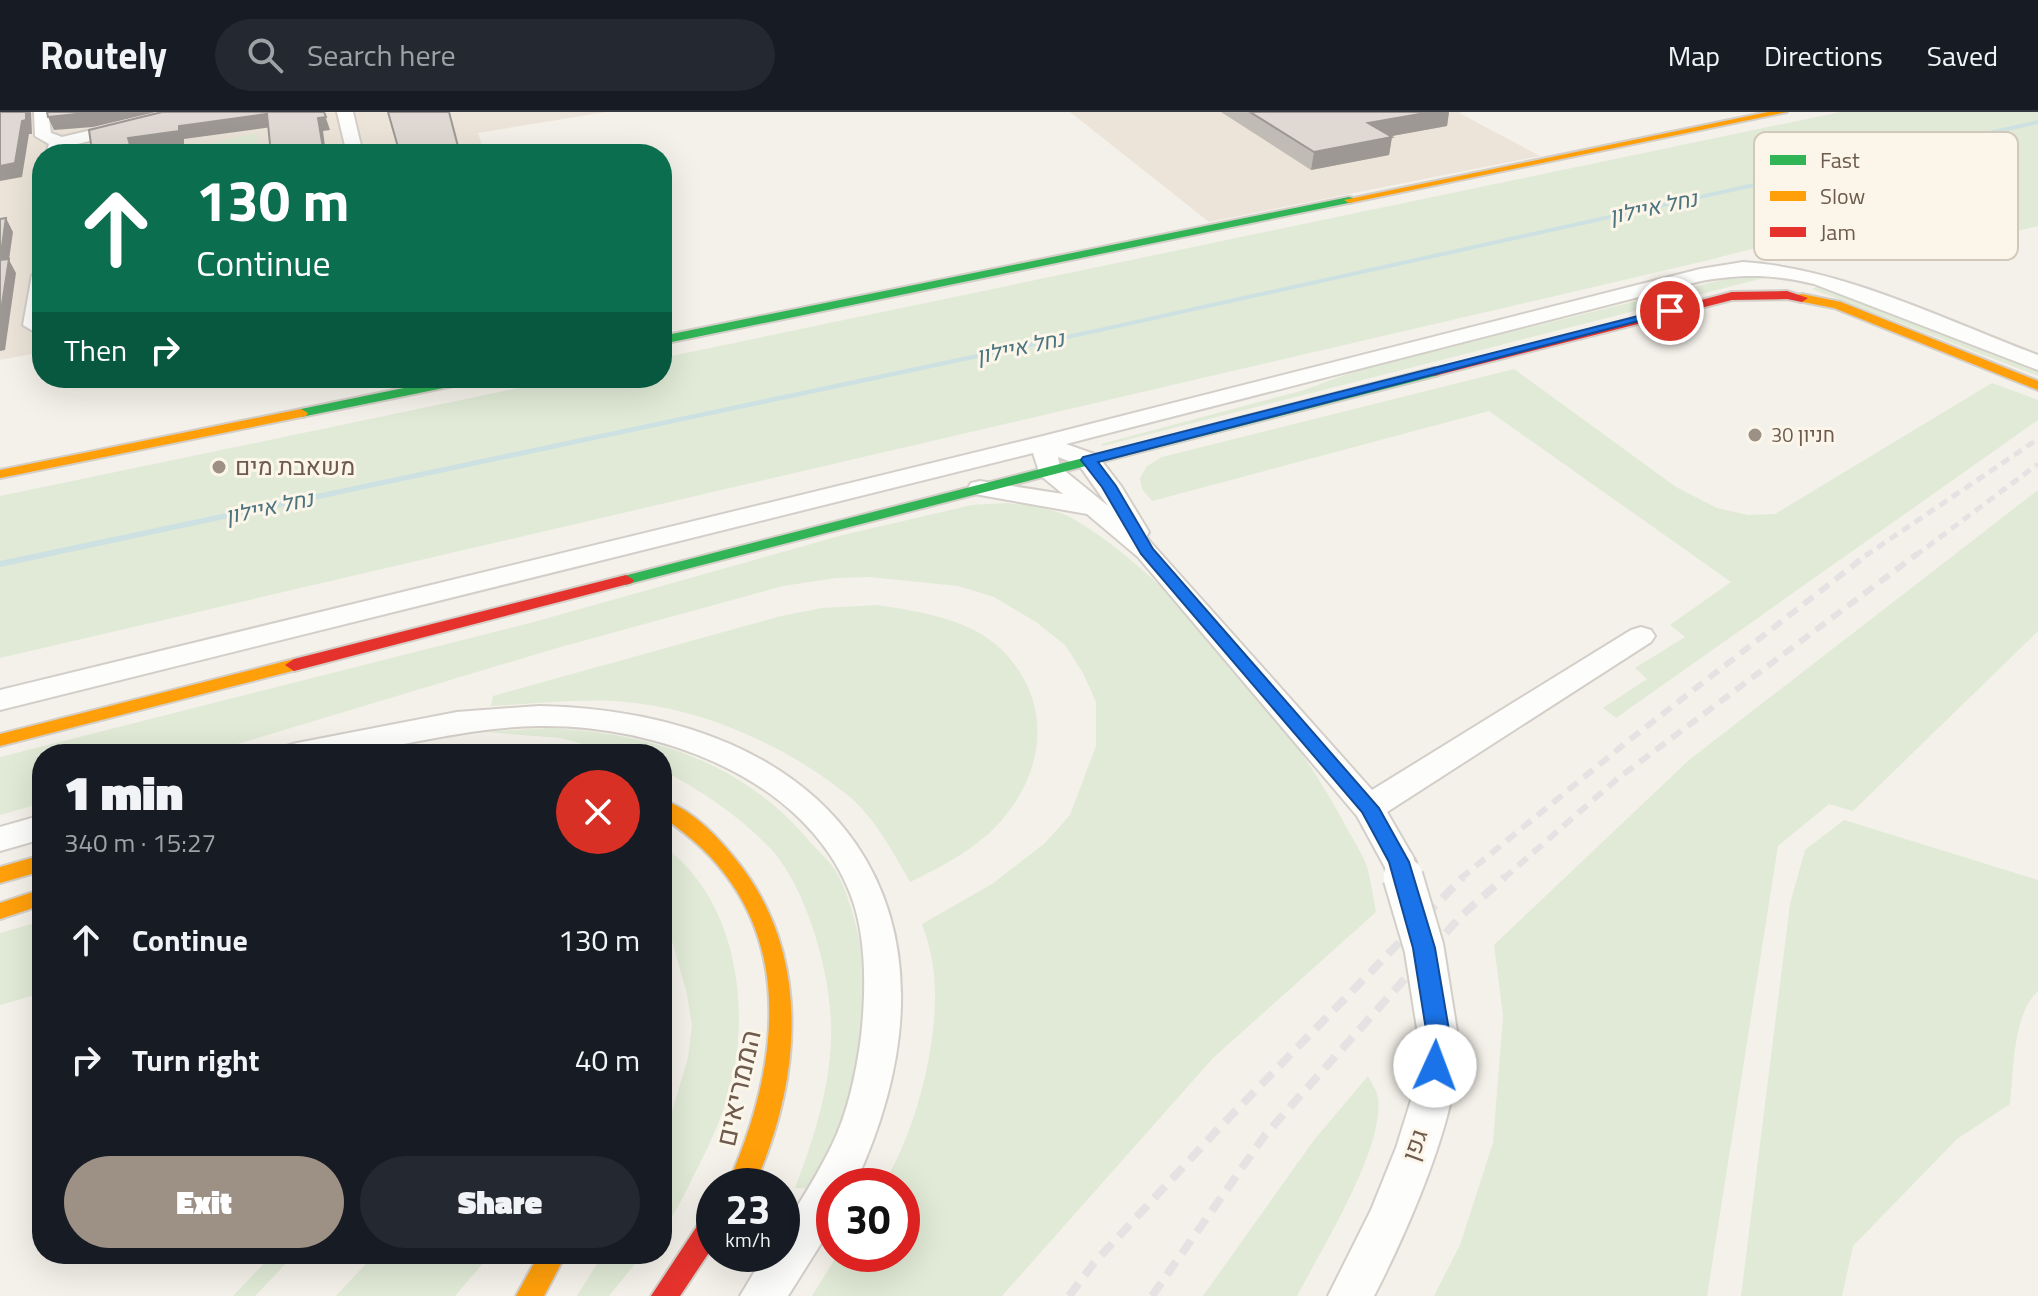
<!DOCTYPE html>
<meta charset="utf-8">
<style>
body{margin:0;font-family:"Titillium Web",Heebo,sans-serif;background:#242831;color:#f1f3f6;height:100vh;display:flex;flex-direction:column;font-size:30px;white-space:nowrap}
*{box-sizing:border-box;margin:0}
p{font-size:26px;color:#9ea1a6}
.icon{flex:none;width:44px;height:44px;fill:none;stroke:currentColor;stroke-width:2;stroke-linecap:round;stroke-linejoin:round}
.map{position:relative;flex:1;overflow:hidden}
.panel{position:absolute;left:32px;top:632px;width:640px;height:520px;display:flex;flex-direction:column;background:#171b24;border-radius:32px;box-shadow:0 8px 32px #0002}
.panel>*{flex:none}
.guide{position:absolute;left:32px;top:32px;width:640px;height:244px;border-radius:32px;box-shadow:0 8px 32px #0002;background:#0b6e4f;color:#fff;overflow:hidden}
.speed{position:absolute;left:696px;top:1056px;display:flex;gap:16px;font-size:40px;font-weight:700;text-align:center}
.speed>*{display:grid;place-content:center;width:104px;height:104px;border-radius:50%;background:#171b24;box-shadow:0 8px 32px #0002;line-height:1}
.speed small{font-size:20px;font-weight:400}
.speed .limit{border:12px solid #d22;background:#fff;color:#111}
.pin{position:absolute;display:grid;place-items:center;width:68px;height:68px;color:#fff;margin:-34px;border:4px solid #fff;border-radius:50%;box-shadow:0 2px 8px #0007}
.me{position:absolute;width:88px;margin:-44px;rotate:2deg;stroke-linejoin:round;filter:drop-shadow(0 0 6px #0008)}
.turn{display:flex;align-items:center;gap:28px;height:168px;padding:0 32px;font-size:36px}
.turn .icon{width:104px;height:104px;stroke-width:2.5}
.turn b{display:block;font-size:56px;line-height:68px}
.then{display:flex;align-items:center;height:76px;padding:0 32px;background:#0003;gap:16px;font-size:30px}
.round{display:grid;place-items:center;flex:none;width:84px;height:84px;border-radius:42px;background:#242831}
.headline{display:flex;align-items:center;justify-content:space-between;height:136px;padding:0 32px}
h1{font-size:48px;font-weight:800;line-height:60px}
.primary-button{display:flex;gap:16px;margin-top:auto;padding:16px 32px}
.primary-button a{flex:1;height:92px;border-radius:48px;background:#9d9085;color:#fff;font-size:32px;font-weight:800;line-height:92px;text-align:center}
.primary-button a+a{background:#242831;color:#f1f3f6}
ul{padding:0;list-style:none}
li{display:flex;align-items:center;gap:24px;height:120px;padding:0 32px}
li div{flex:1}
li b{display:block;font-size:30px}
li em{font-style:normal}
header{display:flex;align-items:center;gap:48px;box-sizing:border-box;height:112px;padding:0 40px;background:#171b24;border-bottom:2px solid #363941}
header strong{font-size:38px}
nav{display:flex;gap:44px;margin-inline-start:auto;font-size:28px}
.search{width:560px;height:72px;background:#242831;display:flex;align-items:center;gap:20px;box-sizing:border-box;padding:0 28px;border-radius:44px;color:#9ea1a6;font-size:30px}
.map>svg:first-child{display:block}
</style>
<header>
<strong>Routely</strong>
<div class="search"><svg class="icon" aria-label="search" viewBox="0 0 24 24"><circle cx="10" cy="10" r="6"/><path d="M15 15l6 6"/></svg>Search here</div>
<nav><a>Map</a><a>Directions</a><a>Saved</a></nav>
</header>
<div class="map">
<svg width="2038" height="1184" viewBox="0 0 2038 1184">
<rect width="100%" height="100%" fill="#f4f1ea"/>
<path fill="#ece4d8" d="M0,0H606L478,21L485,42H42V240L0,248Z
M1070,0H1462L1459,1L1540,44L1209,110Z"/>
<path fill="#e0ead6" d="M1840,0H2038V114L1962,132L1896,100L1705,149L0,546V384L567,266H662V246Z
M256,21L258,42H165Z
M1768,165L1103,334L1101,332L1304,278L1361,257L1726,167Z
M1822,172L2038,255V264L1812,177Z
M1514,257L1676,375L1717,396L1748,403L1775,402L1992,271L2038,288V308L1616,606L1603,596L1647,567L1635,556L1685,525L1670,513L1731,470L1489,299L1152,389L1142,377L1140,366L1147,354L1162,345Z
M2038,378V519L1853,699L1829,692L1778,734L1707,1184H1434L1460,1133L1493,1031L1503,904L1494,833L1689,648Z
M1007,391C1031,394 1056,396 1077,409C1174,467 1290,610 1343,709C1350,723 1360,737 1366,752C1371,767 1373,785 1376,800L1213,946L1002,1184H812L838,1142H902V1074H882C918,1018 944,914 932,848C930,836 926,823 922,812L992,772L1045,731L1070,703L1096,634V590L1083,561L1065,533L1036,510L994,485L958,474L869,465L836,466L783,474L557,536L204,642H42V691L0,703V645L534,510L843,423L972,393Z
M877,493C918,499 971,507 1002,538C1053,590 1046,657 1001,709C976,737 943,754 910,770C893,740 876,708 850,685C785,632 698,594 614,589C574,587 532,592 491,594L493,584L781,504L822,496Z
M547,616C652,621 742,649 811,731C820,741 832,751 838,763C857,799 868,865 868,905C866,959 835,1028 812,1077L795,1076C813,1029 829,980 831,929C834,872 809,778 770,736C738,703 702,679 662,658V642H621L560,626L484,620Z
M1844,708L2038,768V879C2012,904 2014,957 2010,992L1957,1027L1853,1134L1842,1184H1741L1790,792L1805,738Z
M662,733C731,782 749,879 734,959C727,994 712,1029 695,1061C685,1081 676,1101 662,1119V1032L688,946L692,914L687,882L673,832L662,808Z
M42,809V881L0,893V821Z
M1368,964C1371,970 1377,979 1378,986C1385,1036 1321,1138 1297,1184H1203L1314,1028Z
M273,1142H295L255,1184H233Z
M375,1142H491L455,1184H336Z
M603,1142H643L609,1184H577Z"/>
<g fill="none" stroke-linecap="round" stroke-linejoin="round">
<path fill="#cde0e2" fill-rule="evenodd" d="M2038,8V12L1100,220L0,455V449L1100,216Z"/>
<defs>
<path id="street" d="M34,0H48L51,21L62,25L169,0H197L195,3L73,33L62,38V42H46L49,32L35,24Z
M337,0H353L363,42H347Z
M1743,150C1842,156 1945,208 2038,243V258L1814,172C1772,162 1743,162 1701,169L1066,332L1097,343L1121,374L1149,420L1146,425L1372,678L1631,518L1641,515L1651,518L1655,524L1651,530L1387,700L1416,750L1411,759L1399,763L1387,759L1357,704L1138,445L1087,402L980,383L971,381L968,376L971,371L980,369L1063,382L1040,363L1033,341L0,598V578L1039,325L1700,157ZM1058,345L1079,353L1108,394L1060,355Z
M42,157V215L33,219L23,213L32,163Z
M539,594C834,600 984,796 854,1074H834V1111L788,1184H740L765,1142H782C782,1135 780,1125 782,1118C784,1110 793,1100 798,1093C810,1074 821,1055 831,1035C848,1001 856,962 861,925C866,880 867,824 850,781C804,664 655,612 539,614C473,615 412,632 348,642C326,645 303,642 281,642L286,634L297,631L457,600Z
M42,703V727L0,739V715Z
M1438,908L1451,913C1478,967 1402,1131 1374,1184H1328L1371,1098L1396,1036L1412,985L1419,924L1425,913Z"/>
<path id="fast" d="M1349,85L1353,86V90L662,232V224Z
M1434,256L1441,260L1439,263L632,471L626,473L618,468L620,465Z
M453,266H480L473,270L301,305L294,301L301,297Z"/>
<path id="slow" d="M1768,0H1787L1349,91L1344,88Z
M1802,182L1841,190L2038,269V278L1834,196L1798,189V183Z
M301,297L308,301L306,304L0,366V358Z
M294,547L300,549L303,553L300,557L0,634V622Z
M662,688C690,696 715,722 733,744C813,839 802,967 754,1074H727C786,941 799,794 662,705Z
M42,743V759L0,771V755Z
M42,777V793L0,807V791Z
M539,1142H566L544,1184H516Z"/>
<path id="jam" d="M1787,179L1808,186L1802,190L1787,187L1732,188L1434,264L1427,260L1732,180Z
M626,463L634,468L632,471L294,559L285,553L294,547Z
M714,1099V1133L680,1184H651L705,1102Z"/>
</defs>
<use href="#street" stroke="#d3cec8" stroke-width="4"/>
<use href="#fast" stroke="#d4cec8" stroke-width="4"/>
<use href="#slow" stroke="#d4cec8" stroke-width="4"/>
<use href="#jam" stroke="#d4cec8" stroke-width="4"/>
<use href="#street" fill="#fdfdfc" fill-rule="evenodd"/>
<use href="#fast" fill="#30b455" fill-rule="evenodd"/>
<use href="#slow" fill="#ff9f0a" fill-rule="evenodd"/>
<use href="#jam" fill="#e5322d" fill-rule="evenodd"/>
<path stroke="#e4e2e3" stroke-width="5" stroke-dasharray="9 6" stroke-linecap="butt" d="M1865,444L2038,327
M1915,444L2038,352"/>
<path stroke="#e4e2e3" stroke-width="6" stroke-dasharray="12 8" stroke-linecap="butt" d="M1460,767L1628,629L1868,442
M1503,767L1617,667L1917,442"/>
<path stroke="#e4e2e3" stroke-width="8" stroke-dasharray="16 10" stroke-linecap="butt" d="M1069,1184L1094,1151L1221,1014L1463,765
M1152,1184L1265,1023L1461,804L1505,765"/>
<defs>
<path id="street-bridge-far1" d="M1399,750L1404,767"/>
<path id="street-bridge" d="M1403,765L1424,836L1438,924"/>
</defs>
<use href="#street-bridge-far1" stroke="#d3cec8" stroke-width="34" stroke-linecap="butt"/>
<use href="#street-bridge" stroke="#d3cec8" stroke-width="43" stroke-linecap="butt"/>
<use href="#street-bridge-far1" stroke="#fdfdfc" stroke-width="30"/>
<use href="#street-bridge" stroke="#fdfdfc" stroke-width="39"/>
</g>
<path fill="#c1bbb5" d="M1221,0H1449L1447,14L1391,24L1392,25L1389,43L1311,58Z"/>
<path fill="#9d9894" d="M26,0H31L32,22H29L22,65L0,69V54L22,9Z
M95,0H156L93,15L54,18L48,5Z
M324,0L330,18L323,19L326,42H324L318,6Z
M1431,0H1449L1447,14L1365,29L1368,11Z
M267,2L272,15L184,27V32L134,39V42H93L92,39L128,26L179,14Z
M1392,25L1389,43L1311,58L1314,40Z
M6,106L13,120L9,148L16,161L5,238L0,239V148Z"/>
<path fill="#e0d9d3" stroke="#9d9894" stroke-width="2" d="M0,0H26V8L22,9L15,51L0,54Z
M47,0H95L48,5Z
M162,0H324L326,5L318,6L324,42H271L267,2L179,14V19L128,26L130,33L92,39L89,18Z
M388,0H449L460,42H400Z
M1250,0H1431L1368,11L1392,25L1314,40Z
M6,106L0,148L9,147L0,205V107Z"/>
<path fill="#1a73e8" stroke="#114b97" stroke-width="2" d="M1666,197L1677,199L1098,350L1116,374L1153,437L1379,696L1409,750L1435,836L1450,924L1443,961L1435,964L1427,961L1423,954L1427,924L1413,836L1389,750L1362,700L1141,442L1102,375L1081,348L1083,345Z"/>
<g fill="#9d9085" stroke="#fcf6ea" stroke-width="3">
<circle cx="1755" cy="323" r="8"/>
<circle cx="219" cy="355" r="8"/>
</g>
<g text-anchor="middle" stroke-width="6" stroke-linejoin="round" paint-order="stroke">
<g font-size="20" fill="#6e5b4e" stroke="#fcf6ea" text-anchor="start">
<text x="1771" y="330">חניון 30</text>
</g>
<g font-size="22" font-style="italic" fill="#4b747e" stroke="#fcf6ea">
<text transform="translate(1653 95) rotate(-12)" y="8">נחל איילון</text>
<text transform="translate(1020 235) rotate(-12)" y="8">נחל איילון</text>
<text transform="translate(269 395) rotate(-12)" y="8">נחל איילון</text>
</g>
<g font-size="24" fill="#6e5b4e" stroke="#fcf6ea" text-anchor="start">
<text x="235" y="363">משאבת מים</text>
</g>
<g font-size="24" fill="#6e5b4e" stroke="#fcf6ea">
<text transform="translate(1415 1033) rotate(-70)" y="8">גפן</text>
</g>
<g font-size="28" fill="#6e5b4e" stroke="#fcf6ea">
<text transform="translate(738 976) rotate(-77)" y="10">הממריאים</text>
</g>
</g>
<rect x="1754" y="20" width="264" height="128" rx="12" fill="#fcf6ea" stroke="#d1c8bb" stroke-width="2"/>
<rect x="1770" y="43" width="36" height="10" fill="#30b455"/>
<rect x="1770" y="79" width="36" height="10" fill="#ff9f0a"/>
<rect x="1770" y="115" width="36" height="10" fill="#e5322d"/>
<g font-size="22" fill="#6e5b4e">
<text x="1820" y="56">Fast</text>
<text x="1820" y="92">Slow</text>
<text x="1820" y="128">Jam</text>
</g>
</svg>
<div class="speed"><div>23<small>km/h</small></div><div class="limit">30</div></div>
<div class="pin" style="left:1670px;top:199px;background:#d93025"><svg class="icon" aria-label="arrive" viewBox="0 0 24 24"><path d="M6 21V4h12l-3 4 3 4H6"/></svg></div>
<svg class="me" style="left:1435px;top:954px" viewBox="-20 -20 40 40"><circle r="19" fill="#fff"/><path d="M0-13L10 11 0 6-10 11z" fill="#1a73e8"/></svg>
<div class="guide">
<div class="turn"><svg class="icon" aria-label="ahead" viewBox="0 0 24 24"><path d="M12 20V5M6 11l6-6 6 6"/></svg><div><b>130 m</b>Continue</div></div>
<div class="then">Then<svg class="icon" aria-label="right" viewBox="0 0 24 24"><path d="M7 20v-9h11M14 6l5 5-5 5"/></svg></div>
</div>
<section class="panel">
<div class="headline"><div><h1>1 min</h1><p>340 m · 15:27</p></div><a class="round" style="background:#d93025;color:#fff"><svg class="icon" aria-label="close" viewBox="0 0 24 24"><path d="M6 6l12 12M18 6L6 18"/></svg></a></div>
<ul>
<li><svg class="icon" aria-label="ahead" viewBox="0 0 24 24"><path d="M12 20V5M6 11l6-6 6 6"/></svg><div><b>Continue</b></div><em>130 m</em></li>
<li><svg class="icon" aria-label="right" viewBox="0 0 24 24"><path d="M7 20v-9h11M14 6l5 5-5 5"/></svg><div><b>Turn right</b></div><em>40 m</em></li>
</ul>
<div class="primary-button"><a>Exit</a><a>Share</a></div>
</section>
</div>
